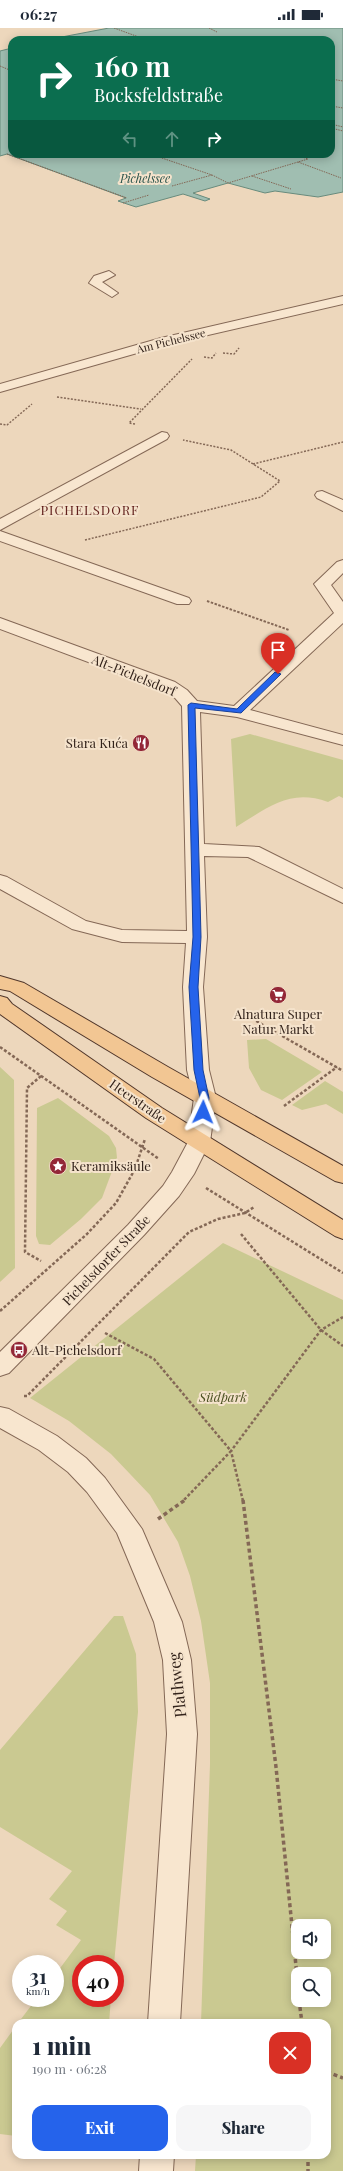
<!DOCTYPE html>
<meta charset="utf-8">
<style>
body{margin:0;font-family:"Playfair Display",serif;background:#f6f6f7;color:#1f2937;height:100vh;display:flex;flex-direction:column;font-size:15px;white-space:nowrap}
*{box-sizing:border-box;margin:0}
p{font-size:13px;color:#747a83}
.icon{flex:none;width:22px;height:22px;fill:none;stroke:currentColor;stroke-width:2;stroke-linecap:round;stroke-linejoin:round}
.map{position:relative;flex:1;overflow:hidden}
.panel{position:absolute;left:12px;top:1991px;width:319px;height:140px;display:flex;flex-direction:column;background:#fff;border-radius:12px;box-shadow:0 2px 10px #0003}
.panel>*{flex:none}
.hud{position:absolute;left:8px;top:8px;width:327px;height:122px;border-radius:12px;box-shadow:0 2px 10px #0003;background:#0b6e4f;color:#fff;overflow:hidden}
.fabs{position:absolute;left:291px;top:1891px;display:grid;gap:8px}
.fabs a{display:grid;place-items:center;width:40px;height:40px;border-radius:8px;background:#fff;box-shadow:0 2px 10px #0003;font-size:20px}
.speed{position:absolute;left:12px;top:1927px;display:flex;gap:8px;font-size:20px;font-weight:700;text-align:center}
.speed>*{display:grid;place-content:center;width:52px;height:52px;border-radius:50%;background:#fff;box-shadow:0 2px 10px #0003;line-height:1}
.speed small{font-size:10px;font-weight:400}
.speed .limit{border:6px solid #d22;background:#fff;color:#111}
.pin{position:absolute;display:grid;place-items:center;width:34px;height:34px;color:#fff;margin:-41px -17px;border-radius:50% 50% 50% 0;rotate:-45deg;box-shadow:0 0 4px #0007}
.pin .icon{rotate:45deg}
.me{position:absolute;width:44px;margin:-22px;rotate:2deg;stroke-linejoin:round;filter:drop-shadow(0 0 3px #0008)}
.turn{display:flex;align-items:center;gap:14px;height:84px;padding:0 20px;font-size:18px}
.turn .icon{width:52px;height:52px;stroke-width:2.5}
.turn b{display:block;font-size:28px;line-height:34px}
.lanes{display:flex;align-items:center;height:38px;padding:0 20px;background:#0003;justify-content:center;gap:20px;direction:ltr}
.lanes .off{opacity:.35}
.round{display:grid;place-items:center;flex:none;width:42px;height:42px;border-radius:12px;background:#f6f6f7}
.summary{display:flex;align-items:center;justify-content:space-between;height:68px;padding:0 20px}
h1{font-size:24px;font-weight:800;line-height:30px}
.button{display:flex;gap:8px;margin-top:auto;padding:8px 20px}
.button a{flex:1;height:46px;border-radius:12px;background:#2563eb;color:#fff;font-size:16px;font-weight:800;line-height:46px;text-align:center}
.button a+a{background:#f6f6f7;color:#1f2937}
.status{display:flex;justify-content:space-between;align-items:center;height:28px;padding:0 20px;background:#fff;direction:ltr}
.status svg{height:11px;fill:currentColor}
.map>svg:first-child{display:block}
</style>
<div class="status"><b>06:27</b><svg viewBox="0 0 49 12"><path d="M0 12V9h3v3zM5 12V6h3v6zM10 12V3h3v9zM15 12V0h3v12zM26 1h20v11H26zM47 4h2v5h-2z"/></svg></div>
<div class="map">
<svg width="343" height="2143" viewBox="0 0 343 2143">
<rect width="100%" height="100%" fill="#edd7bc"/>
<path fill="#cac991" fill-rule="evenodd" d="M250,706L343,732V770L339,768L328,774C289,760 268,780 236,799L231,711Z
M266,1011L322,1044L282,1072L261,1062L249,1040L247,1012Z
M0,1039L14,1052L15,1240L0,1254Z
M325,1053L343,1064V1086L326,1076L302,1082L292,1077Z
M58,1070L109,1108L116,1120L117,1130L102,1170L81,1191L50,1217L39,1216L36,1208L37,1080Z
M223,1215L343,1272V2143H195L196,2127H327V1995H201L210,1736V1655L201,1593L190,1548L178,1514L150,1467L111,1426L69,1393L30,1370ZM298,1898H324V1924H298ZM298,1946H324V1972H298Z
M114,1588H123L136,1626L138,1684L114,1936H81V1970H111L109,1995H18L37,1970H55V1947L81,1912L56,1897L67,1883L49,1871L72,1843L0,1799V1722Z
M16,1998V2108L0,2106V2020Z"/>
<path fill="#a0beb1" stroke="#688b7d" d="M109,0H343V164L318,169L275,163L265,165L228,155L193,165L210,171L205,173L183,166L136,179L118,173L126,170L7,126L0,128V23L12,20V126H331V12H46Z"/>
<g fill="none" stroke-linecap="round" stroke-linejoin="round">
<defs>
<path id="minor" d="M109,243L115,247L102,254L118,265L112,269L89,255L94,248Z
M343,268V276L169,316L0,364V356L161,310Z
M162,404L167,405L169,408L167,411L0,502V491Z
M322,463L343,472V483L317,470L315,467L317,464Z
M0,503L189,570L191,573L189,576H177L0,513Z
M343,532V545L331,557L343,574V595L250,682L343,707V717L237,689L200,684L204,816L259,819L343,861V875L248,829L204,828L207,909L203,959L209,1042L216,1070L210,1114L194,1146L179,1168L144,1207L9,1345L0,1348V1324L128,1197L163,1158L172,1144L188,1114L194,1070L187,1042L183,959L186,915L122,914L72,901L0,861V847L7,849L86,893L122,902L187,903L182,678L175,670L163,662L0,601V590L175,654L187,662L197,673L234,678L334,585L314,556L337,534Z
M0,1379L9,1381L57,1408L86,1430L105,1450L142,1501L182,1594L191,1632L197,1706L180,1995H148L167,1706L163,1632L154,1594L117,1505L87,1464L68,1444L39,1422L0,1400Z
M140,2127H174L173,2143H139Z"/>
<path id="major" d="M0,948L24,955L168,1039L343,1138V1155L335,1153L152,1049L10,963L0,961Z
M0,968L7,970L12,976L162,1080L343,1192V1211L335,1208L146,1090L0,986Z"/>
</defs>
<use href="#minor" stroke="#846856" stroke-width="2"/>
<use href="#major" stroke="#51372b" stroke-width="2"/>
<path stroke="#846856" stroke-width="1" stroke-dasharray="1.5 1" stroke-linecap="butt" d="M114,0L147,12
M209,0L217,4
M0,38L12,43
M331,51L343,53
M331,78L343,80
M331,96L343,99
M331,100L343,103
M7,126L127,170
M150,126L212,147L228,155L308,131L294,126
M298,134L341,150
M252,148L291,161
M172,158L212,147
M123,175L149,167"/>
<path stroke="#846856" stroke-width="1.5" stroke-dasharray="2 1.5" stroke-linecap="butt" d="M223,325L234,326L239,320
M204,329L212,330L216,325
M57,369L141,381
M0,396L7,397L32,376
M135,396L129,395L192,331
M253,436L343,414
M85,512L261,469L280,453L231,422L183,412"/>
<path stroke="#846856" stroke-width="2" stroke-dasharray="2.5 1.5" stroke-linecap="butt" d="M207,573L289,602"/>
<path stroke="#846856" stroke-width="2.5" stroke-dasharray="3 2" stroke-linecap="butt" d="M237,990H251L343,1043
M0,1019L159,1131
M41,1048L27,1060L25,1224L41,1233
M284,1078L337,1039
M206,1160L343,1245
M241,1206L321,1302L343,1318
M0,1283L87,1206L116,1175L135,1141L145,1111
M105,1305L154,1331L231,1423L183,1473
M24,1368H27L189,1204L218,1191L245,1185L254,1179
M243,1473L231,1423L321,1302L343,1289"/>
<path stroke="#846856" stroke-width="3.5" stroke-dasharray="4 3" stroke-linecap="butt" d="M243,1472L276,1739L298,1958
M158,1491L185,1472
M299,1972L302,1995
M327,2044L343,2050
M308,2127V2143"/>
<use href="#minor" fill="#f8e6cf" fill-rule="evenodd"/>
<use href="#major" fill="#f2c693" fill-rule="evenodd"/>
</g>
<path fill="#2563eb" stroke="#184099" d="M275,644L281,646L241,685L195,680L201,909L198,959L203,1042L209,1070L207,1084L203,1087L198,1084L200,1070L194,1042L189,959L193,909L188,677L191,675L237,681Z"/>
<defs>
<symbol id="restaurant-disc" viewBox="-11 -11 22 22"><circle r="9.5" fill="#932737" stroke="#f5e3cc"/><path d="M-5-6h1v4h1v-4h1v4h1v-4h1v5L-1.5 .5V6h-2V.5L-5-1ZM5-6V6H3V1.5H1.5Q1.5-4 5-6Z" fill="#fff"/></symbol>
<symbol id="supermarket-disc" viewBox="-11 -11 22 22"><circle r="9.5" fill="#932737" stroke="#f5e3cc"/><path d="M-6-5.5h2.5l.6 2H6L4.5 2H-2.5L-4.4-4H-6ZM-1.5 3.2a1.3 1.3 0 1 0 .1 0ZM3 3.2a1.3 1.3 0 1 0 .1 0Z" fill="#fff"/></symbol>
<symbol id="sight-disc" viewBox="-11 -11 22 22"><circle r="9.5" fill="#932737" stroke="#f5e3cc"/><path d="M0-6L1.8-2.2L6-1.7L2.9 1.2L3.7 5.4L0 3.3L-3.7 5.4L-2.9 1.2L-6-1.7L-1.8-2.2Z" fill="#fff"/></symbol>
<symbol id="bus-disc" viewBox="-11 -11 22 22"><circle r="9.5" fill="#932737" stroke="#f5e3cc"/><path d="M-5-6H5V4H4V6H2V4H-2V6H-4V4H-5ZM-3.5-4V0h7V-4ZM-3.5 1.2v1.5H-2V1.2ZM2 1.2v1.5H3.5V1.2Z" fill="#fff"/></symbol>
</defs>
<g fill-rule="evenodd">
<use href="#restaurant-disc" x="131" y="705" width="20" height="20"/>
<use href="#supermarket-disc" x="268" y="957" width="20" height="20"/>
<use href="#sight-disc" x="48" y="1128" width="20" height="20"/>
<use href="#bus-disc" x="9" y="1312" width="20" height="20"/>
</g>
<g text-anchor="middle" stroke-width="4" stroke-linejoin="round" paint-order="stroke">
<g font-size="11" fill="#33231b" stroke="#f5e3cc">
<text transform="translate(171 313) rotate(-14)" y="4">Am Pichelssee</text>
</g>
<g font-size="12" font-style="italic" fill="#2a534b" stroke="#f5e3cc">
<text x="145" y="155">Pichelssee</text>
</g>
<g font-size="13" letter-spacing="1" fill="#601f1b" stroke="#f5e3cc">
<text x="90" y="487">PICHELSDORF</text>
</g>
<g font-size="13" fill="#33231b" stroke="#f5e3cc">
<text transform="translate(134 647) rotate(22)" y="5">Alt-Pichelsdorf</text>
<text transform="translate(138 1073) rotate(35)" y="5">Heerstraße</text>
<text transform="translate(106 1232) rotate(-46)" y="5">Pichelsdorfer Straße</text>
</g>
<g font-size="13" fill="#33231b" stroke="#f5e3cc" text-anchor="start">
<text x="128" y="720" text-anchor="end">Stara Kuća</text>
<text x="278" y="991" text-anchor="middle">Alnatura Super<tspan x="278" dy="15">Natur Markt</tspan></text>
<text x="71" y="1143">Keramiksäule</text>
<text x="32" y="1327">Alt-Pichelsdorf</text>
</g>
<g font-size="13" font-style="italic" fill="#4b5021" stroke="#f5e3cc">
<text x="223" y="1374">Südpark</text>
</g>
<g font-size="16" fill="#33231b" stroke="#f5e3cc">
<text transform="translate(177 1657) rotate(-96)" y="6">Plathweg</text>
</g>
</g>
</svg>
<div class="fabs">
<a><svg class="icon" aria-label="sound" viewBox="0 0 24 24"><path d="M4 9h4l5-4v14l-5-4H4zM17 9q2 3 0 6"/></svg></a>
<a><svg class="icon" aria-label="search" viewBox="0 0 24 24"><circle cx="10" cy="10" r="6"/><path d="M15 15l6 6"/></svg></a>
</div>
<div class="speed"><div>31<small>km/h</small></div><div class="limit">40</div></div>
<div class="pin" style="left:278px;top:646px;background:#d93025"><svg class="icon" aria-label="arrive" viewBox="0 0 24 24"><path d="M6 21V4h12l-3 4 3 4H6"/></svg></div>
<svg class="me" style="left:203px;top:1084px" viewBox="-20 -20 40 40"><path d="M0-17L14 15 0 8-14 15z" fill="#2563eb" stroke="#fff" stroke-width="4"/></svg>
<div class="hud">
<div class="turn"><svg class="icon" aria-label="right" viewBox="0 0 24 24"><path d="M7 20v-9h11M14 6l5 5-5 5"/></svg><div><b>160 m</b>Bocksfeldstraße</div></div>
<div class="lanes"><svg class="icon off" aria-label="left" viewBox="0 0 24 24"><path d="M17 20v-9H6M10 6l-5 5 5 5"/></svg><svg class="icon off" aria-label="ahead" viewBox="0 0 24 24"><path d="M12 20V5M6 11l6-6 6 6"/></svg><svg class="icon" aria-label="right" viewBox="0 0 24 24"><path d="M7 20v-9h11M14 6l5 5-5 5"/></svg></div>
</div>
<section class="panel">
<div class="summary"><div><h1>1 min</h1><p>190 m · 06:28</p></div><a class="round" style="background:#d93025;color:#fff"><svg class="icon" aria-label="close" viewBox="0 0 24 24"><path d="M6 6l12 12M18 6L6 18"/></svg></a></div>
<div class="button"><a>Exit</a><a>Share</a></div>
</section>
</div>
